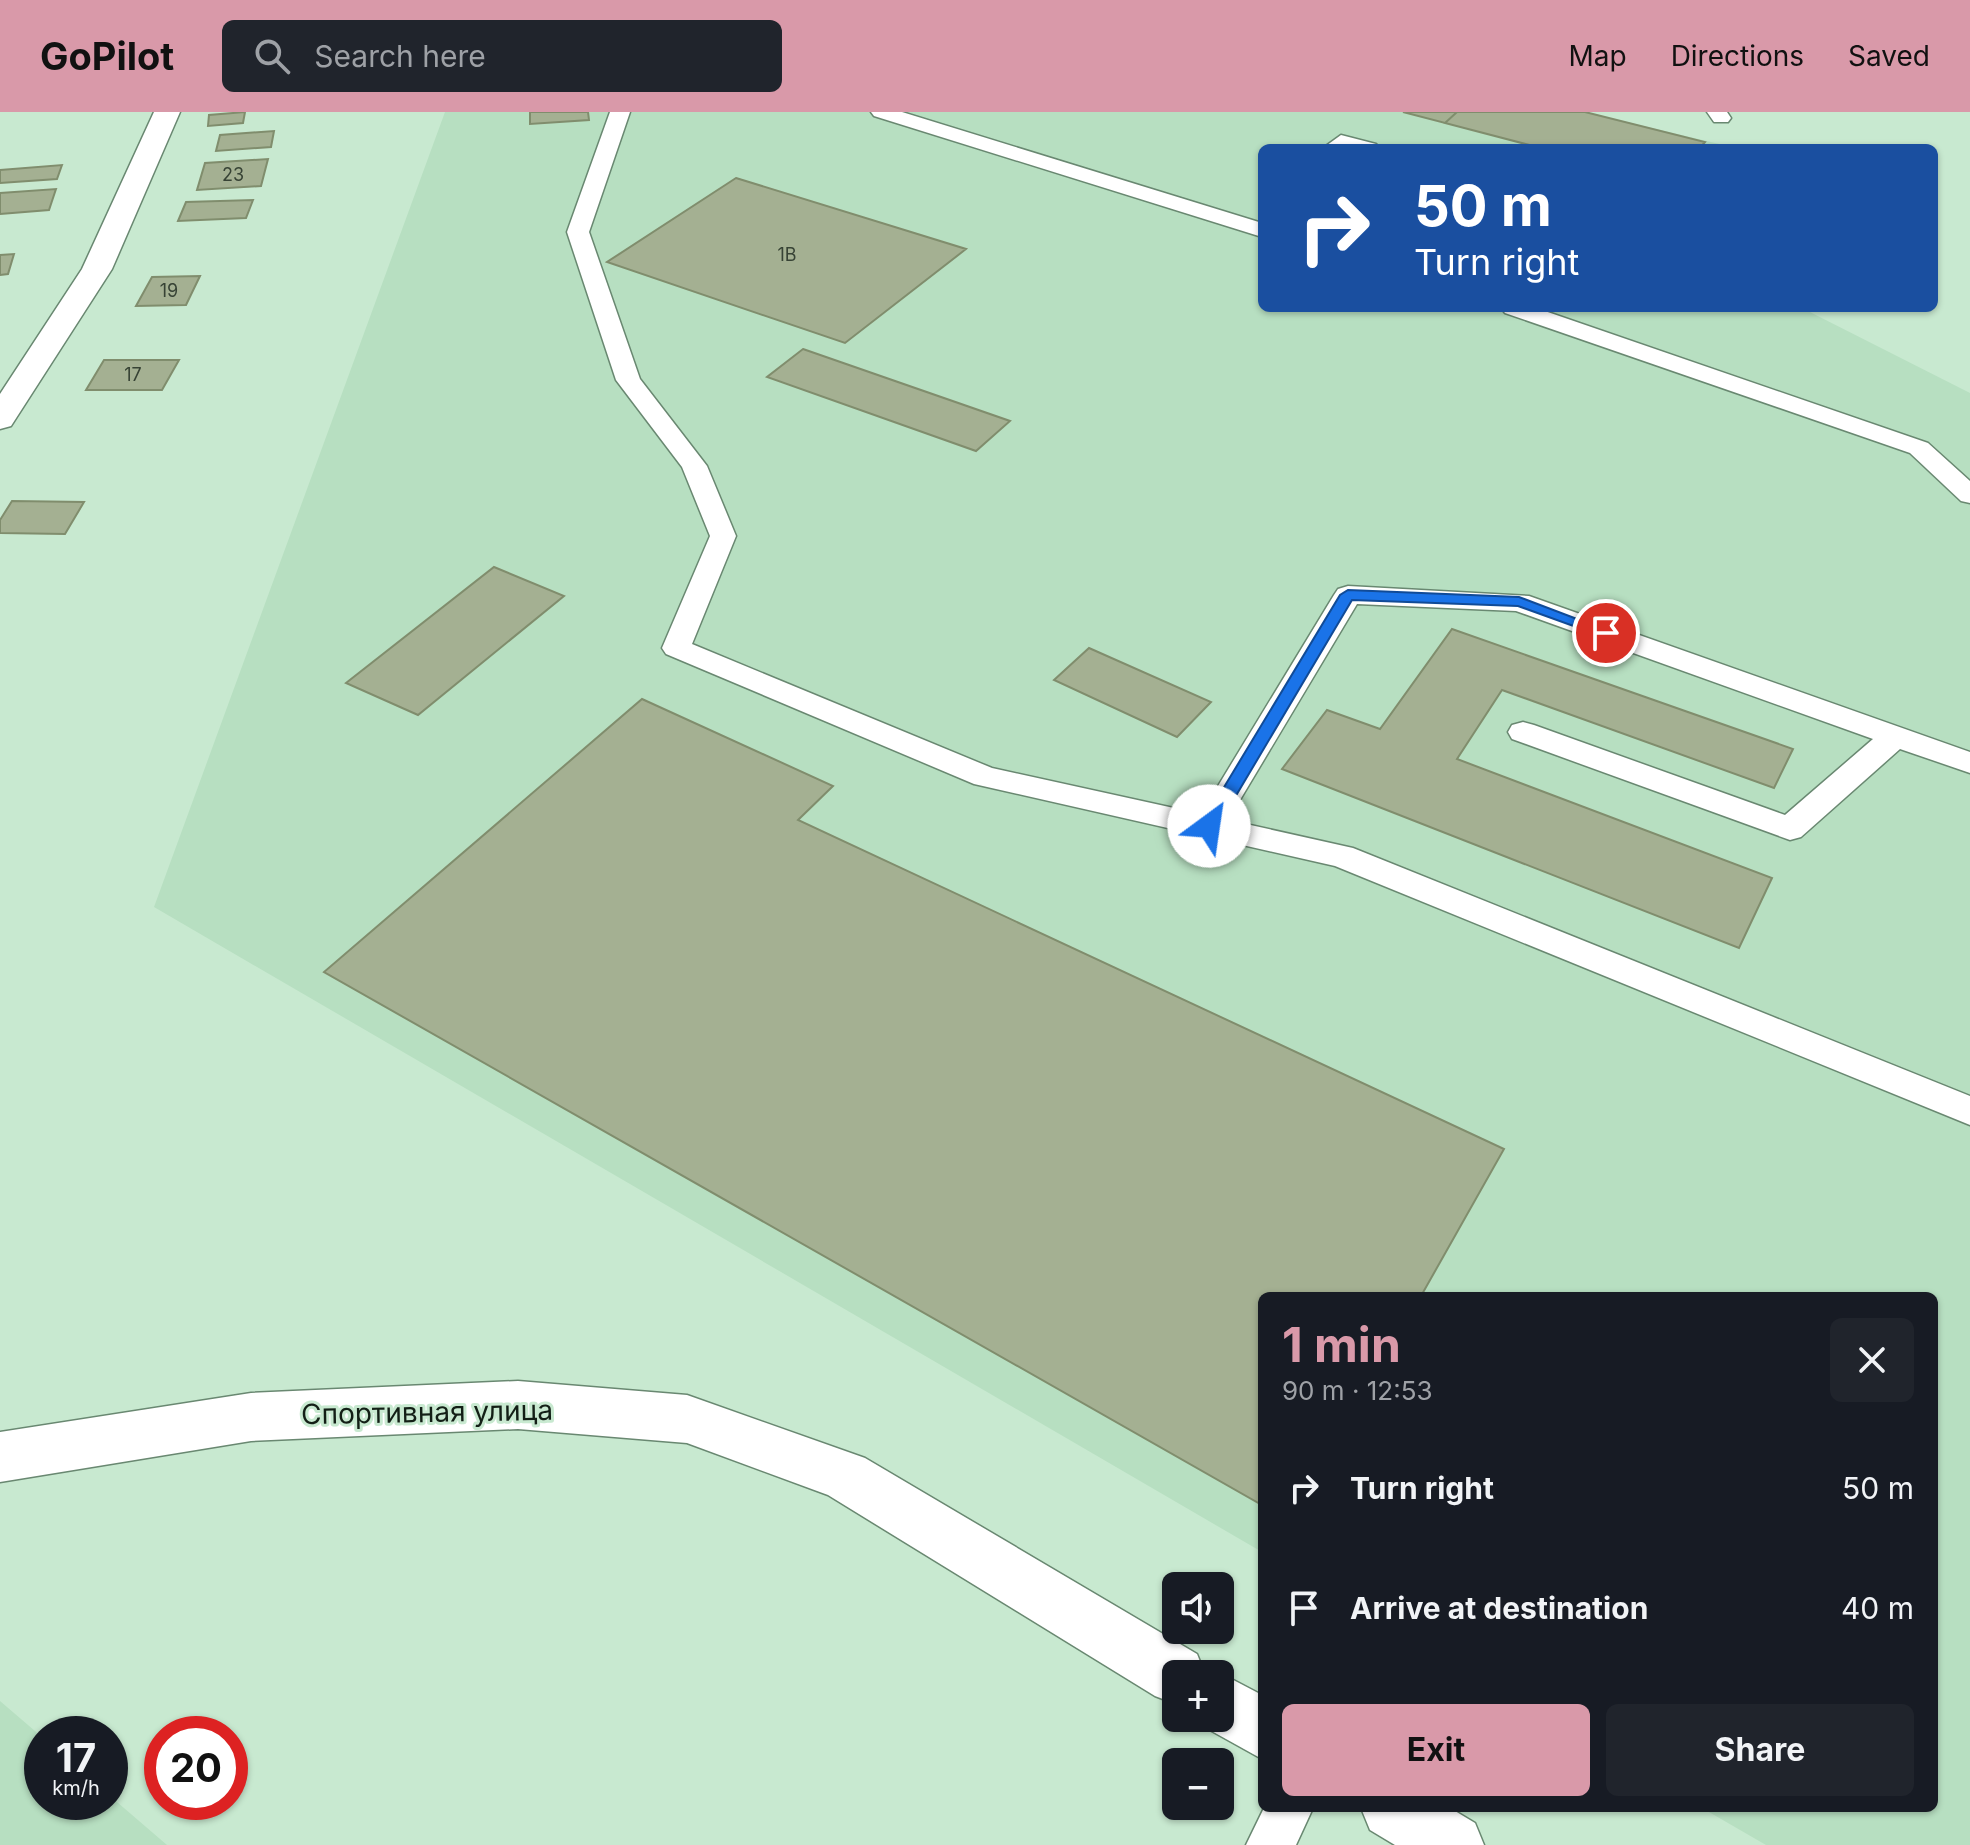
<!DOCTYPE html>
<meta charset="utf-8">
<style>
body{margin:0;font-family:Inter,sans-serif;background:#20242c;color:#f1f3f6;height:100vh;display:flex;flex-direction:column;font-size:30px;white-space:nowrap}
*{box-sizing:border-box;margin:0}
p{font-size:26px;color:#9ea1a6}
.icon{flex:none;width:44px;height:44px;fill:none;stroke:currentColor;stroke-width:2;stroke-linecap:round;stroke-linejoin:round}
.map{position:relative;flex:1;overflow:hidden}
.panel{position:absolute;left:1258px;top:1180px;width:680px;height:520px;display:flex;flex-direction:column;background:#171b24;border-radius:12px;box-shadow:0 2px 6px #0004}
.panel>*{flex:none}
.top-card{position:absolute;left:1258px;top:32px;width:680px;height:168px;border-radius:12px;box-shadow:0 2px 6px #0004;background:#1a4fa0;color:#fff;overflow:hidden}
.buttons{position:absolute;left:1162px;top:1460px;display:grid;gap:16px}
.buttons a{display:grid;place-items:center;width:72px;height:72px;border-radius:12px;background:#171b24;box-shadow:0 2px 6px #0004;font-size:40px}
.speed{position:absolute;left:24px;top:1604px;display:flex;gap:16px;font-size:40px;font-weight:700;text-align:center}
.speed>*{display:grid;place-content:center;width:104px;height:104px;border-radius:50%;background:#171b24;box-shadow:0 2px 6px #0004;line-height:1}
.speed small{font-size:20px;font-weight:400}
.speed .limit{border:12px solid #d22;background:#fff;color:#111}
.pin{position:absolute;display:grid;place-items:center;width:68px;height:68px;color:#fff;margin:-34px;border:4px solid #fff;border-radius:50%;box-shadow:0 2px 8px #0007}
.me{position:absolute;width:88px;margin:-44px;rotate:31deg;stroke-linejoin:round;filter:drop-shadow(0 0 6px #0008)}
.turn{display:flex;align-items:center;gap:28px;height:168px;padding:0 24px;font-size:36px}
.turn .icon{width:104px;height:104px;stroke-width:2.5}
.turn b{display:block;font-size:56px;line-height:68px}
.round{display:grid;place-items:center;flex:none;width:84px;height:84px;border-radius:12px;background:#20242c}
.headline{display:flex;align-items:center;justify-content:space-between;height:136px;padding:0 24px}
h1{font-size:48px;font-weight:700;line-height:60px;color:#d999a9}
.primary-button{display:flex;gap:16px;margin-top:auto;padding:16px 24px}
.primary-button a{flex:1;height:92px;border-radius:12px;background:#d999a9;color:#111;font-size:32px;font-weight:700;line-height:92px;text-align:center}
.primary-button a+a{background:#20242c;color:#f1f3f6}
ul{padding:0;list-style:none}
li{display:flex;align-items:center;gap:24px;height:120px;padding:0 24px}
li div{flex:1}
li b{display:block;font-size:30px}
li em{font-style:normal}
header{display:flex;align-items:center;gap:48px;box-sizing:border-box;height:112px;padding:0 40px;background:#d999a9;color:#111}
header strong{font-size:38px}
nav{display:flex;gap:44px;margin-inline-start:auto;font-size:28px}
.search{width:560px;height:72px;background:#20242c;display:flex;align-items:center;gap:20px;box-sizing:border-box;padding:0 28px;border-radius:12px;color:#9ea1a6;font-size:30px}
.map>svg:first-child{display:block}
</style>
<header>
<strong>GoPilot</strong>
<div class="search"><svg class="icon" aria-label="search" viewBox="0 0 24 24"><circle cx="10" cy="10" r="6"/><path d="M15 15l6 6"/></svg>Search here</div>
<nav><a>Map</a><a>Directions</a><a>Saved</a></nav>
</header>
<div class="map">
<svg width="1970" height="1733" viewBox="0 0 1970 1733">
<rect width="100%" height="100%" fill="#c8e9d0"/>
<path fill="#b7dfc1" d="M445,0H1585L1736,36H1262V196H1802L1970,281V1733H1766L1702,1696H1934V1184H1262V1440L154,795Z
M0,1589L42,1625V1690H110V1684L167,1733H0Z"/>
<path fill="#a4b092" stroke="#808d6d" stroke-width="2" d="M245,0L243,11L208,14L209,3Z
M530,0H588L589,8L530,12Z
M1403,0H1457L1445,11Z
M1457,0H1585L1705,30L1700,36H1541L1445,11Z
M274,19L271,35L216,39L220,23Z
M268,47L261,74L197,78L205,51Z
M62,53L57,67L0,71V58Z
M736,66L966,137L845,231L607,150Z
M56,77L49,98L0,102V81Z
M253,88L246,106L178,109L186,90Z
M14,142L8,162L0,163V143Z
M200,164L186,193L136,194L152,165Z
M803,237L1010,309L976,339L767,265Z
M104,248H179L162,278H86Z
M12,389L84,390L65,422L0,421V408Z
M494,455L564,484L418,603L346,571Z
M1452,517L1793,637L1774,676L1502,578L1457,647L1772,766L1739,836L1282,657L1327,598L1380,617Z
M1089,536L1211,590L1177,625L1054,568Z
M642,587L833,674L798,708L1504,1037L1421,1184H1262V1393L324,860Z"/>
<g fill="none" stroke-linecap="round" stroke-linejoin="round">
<defs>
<path id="lane" d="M610,0H630L589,120L640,267L707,354L736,424L692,532L992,656L1201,702L1334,483L1338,477L1348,474L1529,484L1970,640V661L1900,637L1801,725L1790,728L1512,627L1508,620L1512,613L1523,610L1534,613L1785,703L1873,627L1516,499L1357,492L1228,708L1353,736L1970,984V1013L1335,754L974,672L666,542L662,536L710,424L682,355L616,268L567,120Z
M871,0H902L1262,111V125L874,4Z
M1707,0H1727L1731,6L1728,10H1714Z
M1341,23L1376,32L1379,36H1323Z
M1501,196H1536L1928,331L1970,369V391L1961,389L1910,341L1505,201Z
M1264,1696H1313L1296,1733H1246Z"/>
<path id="street" d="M518,1269L687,1283L865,1346L1197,1542L1205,1562H1176V1592L1155,1584L828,1383L687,1331L518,1317L251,1329L0,1370V1320L251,1281Z
M1220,1561L1262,1583V1647L1199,1612L1197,1606H1220Z
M1361,1696H1450L1475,1711L1484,1733H1395L1370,1718Z"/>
<path id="secondary" d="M154,0H180L112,157L11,314L0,317V282L82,157Z"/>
</defs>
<use href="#lane" stroke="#698871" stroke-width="3"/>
<use href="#street" stroke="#698871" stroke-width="3"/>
<use href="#secondary" stroke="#698871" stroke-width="3"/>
<use href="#lane" fill="#fff" fill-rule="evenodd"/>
<use href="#street" fill="#fff" fill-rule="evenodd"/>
<use href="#secondary" fill="#fff" fill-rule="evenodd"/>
</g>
<path fill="#1a73e8" stroke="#114b97" stroke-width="2" d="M1348,478L1519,485L1614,521L1601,524L1518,494L1352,488L1215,719H1203V710L1340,483Z"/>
<g text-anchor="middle" stroke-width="6" stroke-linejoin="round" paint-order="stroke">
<g font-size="18" fill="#374335">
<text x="233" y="69">23</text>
<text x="787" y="149">1В</text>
<text x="169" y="185">19</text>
<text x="133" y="269">17</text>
</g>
<g font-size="28" fill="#131f16" stroke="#c8e9d0">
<text transform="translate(427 1300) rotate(-1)" y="10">Спортивная улица</text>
</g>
</g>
</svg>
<div class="buttons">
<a><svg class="icon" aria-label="sound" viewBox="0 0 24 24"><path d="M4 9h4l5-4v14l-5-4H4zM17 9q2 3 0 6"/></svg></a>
<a>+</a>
<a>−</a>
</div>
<div class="speed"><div>17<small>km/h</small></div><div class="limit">20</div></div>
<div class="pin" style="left:1606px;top:521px;background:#d93025"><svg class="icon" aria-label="arrive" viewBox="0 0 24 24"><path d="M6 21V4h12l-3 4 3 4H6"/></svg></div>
<svg class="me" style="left:1209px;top:714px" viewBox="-20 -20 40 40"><circle r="19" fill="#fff"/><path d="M0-13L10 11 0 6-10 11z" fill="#1a73e8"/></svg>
<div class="top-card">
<div class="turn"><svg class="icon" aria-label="right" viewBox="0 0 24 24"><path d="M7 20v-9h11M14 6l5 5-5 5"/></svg><div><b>50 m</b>Turn right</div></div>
</div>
<section class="panel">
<div class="headline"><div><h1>1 min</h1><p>90 m · 12:53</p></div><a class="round"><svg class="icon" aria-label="close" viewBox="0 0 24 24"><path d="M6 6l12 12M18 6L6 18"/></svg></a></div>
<ul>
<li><svg class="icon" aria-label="right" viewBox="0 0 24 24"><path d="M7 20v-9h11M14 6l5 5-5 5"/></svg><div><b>Turn right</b></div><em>50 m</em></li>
<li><svg class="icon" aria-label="arrive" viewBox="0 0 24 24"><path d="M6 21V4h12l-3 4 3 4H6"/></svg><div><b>Arrive at destination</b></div><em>40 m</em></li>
</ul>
<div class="primary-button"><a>Exit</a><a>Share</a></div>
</section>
</div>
